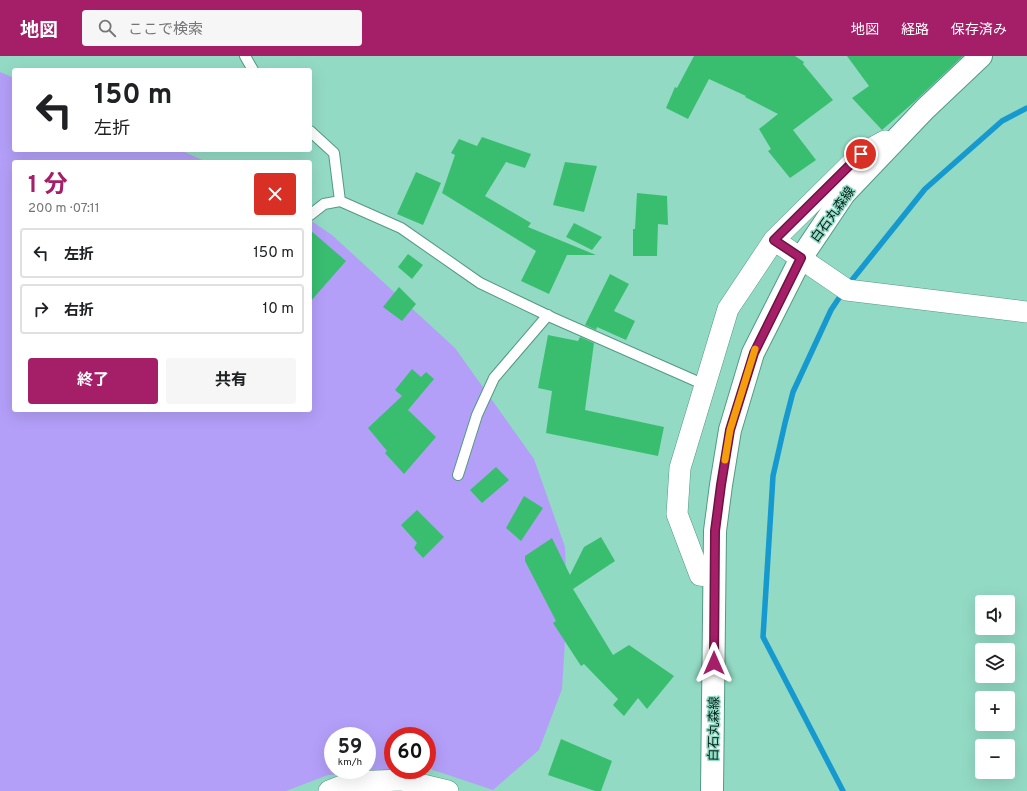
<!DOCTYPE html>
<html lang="ja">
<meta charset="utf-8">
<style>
body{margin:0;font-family:Overpass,"Noto Sans JP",sans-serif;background:#f6f6f6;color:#202124;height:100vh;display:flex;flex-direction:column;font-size:15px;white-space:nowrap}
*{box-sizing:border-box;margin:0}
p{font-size:13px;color:#757577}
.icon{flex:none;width:22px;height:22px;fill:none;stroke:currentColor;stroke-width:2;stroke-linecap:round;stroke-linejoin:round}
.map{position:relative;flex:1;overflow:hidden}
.details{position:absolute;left:12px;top:104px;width:300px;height:252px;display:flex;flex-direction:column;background:#fff;border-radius:4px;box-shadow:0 4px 16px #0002}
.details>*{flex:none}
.hud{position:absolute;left:12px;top:12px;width:300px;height:84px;border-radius:4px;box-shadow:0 4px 16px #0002;background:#fff;color:#202124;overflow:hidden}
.tools{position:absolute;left:975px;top:539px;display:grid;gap:8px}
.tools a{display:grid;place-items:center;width:40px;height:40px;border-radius:4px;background:#fff;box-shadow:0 4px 16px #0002;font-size:20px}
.speed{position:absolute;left:324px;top:671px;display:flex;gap:8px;font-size:20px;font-weight:700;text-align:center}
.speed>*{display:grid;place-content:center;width:52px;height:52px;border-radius:50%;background:#fff;box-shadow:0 4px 16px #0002;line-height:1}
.speed small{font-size:10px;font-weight:400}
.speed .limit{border:6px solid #d22;background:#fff;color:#111}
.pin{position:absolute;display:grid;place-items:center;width:34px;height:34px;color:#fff;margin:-17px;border:2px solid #fff;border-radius:50%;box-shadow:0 1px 4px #0007}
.me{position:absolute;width:44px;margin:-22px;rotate:0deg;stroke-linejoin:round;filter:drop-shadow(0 0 3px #0008)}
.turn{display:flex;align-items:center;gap:14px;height:84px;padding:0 16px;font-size:18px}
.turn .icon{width:52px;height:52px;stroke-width:2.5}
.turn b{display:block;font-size:28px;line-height:34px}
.round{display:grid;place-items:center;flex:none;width:42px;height:42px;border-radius:4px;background:#f6f6f6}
.headline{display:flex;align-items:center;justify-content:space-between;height:68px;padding:0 16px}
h1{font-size:24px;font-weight:700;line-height:30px;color:#a51e68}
.button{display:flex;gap:8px;margin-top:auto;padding:8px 16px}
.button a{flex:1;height:46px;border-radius:4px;background:#a51e68;color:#fff;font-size:16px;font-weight:700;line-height:46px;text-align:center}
.button a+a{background:#f6f6f6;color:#202124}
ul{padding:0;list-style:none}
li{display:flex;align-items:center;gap:12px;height:50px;margin:0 8px 6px;padding:0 8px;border:2px solid #e0e0e0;border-radius:4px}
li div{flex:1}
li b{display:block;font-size:15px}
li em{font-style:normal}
header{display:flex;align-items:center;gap:24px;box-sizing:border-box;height:56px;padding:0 20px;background:#a51e68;color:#fff}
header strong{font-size:19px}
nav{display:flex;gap:22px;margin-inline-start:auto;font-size:14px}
.search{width:280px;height:36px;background:#f6f6f6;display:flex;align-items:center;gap:10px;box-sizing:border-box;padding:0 14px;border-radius:4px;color:#757577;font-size:15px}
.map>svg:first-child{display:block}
</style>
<header>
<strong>地図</strong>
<div class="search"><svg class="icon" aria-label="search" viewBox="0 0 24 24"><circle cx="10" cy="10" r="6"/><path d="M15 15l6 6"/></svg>ここで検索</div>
<nav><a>地図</a><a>経路</a><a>保存済み</a></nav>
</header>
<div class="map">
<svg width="1027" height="735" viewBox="0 0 1027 735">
<rect width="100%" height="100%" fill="#93dac4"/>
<path fill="#b39ff8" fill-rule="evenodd" d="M0,16L14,22V94H180L207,106H14V354H310V164L332,179L455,292L534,403L565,491L567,553L562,633L539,694L493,734L427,712V680H393V714L328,719L286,735H0ZM333,680H367V714H333Z"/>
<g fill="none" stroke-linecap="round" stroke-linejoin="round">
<path stroke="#1699ce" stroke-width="5.5" d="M848,229L925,133L1002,65L1027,52
M843,735L763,581L773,420L785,367L793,336L831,254L843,236"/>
</g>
<path fill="#39be70" d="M694,0H795L804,6L803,8L833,44L793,74L816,104L790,122L768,95L771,93L759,73L778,58L745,41L746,40L709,23L688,63L666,52L675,31L677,32Z
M847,0H963L913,47L882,74L852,42L869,30Z
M482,81L531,98L525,112L506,106L485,140L531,167L528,171L596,199H567L549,238L521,225L536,195L442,137L455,99L451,97L459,83L477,90Z
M565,106L597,110L584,156L553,149Z
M416,116L441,127L423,169L397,158Z
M637,137L667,140L668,169L658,168L657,200H633V173H635Z
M574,167L602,181L592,194L566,181Z
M310,174L346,205L310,246Z
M408,198L423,209L412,223L398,211Z
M610,218L629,228L614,255L635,265L626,284L597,271L596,274L585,269Z
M399,231L416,248L402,265L383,251Z
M548,279L578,285L580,281L594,287L585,354L664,371L658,400L546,377L552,335L538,332Z
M412,313L421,321L426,316L434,323L408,354L436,381L404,418L385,397L387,395L368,372L402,340L395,334Z
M496,411L509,424L482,447L470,434Z
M524,440L543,452L521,485L506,472Z
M417,454L444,481L423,502L414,492L417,487L401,469Z
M601,481L615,505L573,533L613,599L629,589L674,620L647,653L638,642L624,660L613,649L618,643L584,608L581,610L553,567L556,565L525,505V500L552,482L570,519L584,491Z
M561,683L612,705L601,735H595L548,719Z"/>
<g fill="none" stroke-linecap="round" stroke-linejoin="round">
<defs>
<path id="lane" d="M245,0L253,14
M310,75L334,97L340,145L401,172L480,227L553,262L705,329
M310,159L324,148L340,145
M458,419L477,359L494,322L548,259"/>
<path id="street" d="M774,184L847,234L1027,256
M714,521L700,519L677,458L680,412L728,253L774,184L861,98L885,85L889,89
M329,735L352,726L402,724L448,735"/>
<path id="primary" d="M712,735L715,475L721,429L730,374L753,297L801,202L844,138L925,53L981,0"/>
</defs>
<use href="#lane" stroke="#539985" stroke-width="12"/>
<use href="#street" stroke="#539985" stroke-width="22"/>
<use href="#primary" stroke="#539985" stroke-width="24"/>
<use href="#lane" stroke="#fff" stroke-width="10"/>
<use href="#street" stroke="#fff" stroke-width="21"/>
<use href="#primary" stroke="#fff" stroke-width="22"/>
</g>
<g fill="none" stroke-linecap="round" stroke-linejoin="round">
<defs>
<path id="route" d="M714,607L715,475L721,429L730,374L754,297L801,202L774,184L861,98"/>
</defs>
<use href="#route" stroke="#6b1444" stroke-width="10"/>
<use href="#route" stroke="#a51e68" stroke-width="7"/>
<path stroke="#f59e0b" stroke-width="7" d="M725,404L730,374L755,293"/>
</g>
<g text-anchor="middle" stroke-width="3" stroke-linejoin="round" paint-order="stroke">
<g font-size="13" fill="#022019" stroke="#93dac4">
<text transform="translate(832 158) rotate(-54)" y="5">白石丸森線</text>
<text transform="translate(713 673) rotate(-89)" y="5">白石丸森線</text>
</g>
</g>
</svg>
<div class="tools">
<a><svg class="icon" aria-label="sound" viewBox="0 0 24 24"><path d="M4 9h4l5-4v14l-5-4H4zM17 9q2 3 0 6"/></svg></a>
<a><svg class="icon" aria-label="layers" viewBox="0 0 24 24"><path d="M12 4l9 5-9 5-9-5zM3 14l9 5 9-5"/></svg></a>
<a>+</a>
<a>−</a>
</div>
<div class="speed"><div>59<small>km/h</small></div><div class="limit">60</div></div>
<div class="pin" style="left:861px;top:98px;background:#d93025"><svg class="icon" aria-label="arrive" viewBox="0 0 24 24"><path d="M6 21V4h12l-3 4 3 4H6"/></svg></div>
<svg class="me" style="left:714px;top:607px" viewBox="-20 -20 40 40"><path d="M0-17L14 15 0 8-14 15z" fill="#a51e68" stroke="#fff" stroke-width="4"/></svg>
<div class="hud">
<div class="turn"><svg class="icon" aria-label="left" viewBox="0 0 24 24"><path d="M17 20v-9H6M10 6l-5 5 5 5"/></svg><div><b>150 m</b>左折</div></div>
</div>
<section class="details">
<div class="headline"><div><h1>1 分</h1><p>200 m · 07:11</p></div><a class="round" style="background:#d93025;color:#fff"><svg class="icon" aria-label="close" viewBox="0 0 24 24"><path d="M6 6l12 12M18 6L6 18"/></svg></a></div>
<ul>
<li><svg class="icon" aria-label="left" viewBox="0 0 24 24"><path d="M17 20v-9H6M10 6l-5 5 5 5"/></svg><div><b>左折</b></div><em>150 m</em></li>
<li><svg class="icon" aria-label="right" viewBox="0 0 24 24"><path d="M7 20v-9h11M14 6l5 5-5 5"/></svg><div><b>右折</b></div><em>10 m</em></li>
</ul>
<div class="button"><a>終了</a><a>共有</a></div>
</section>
</div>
